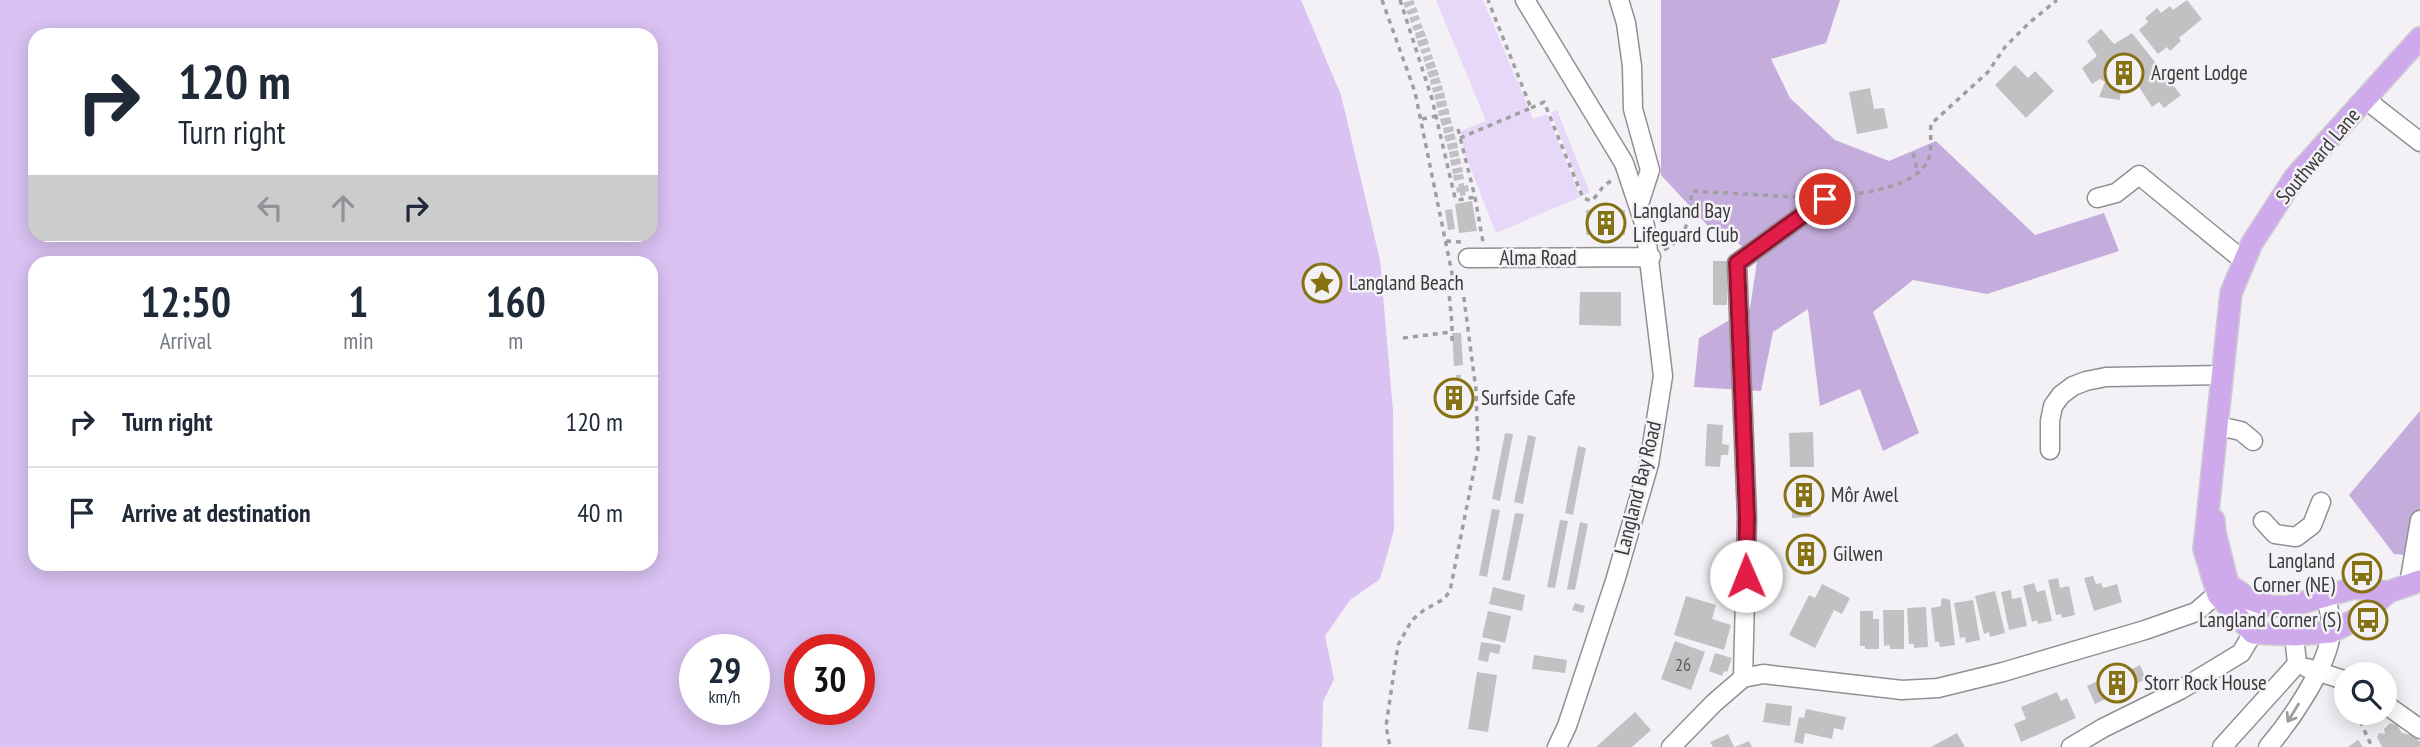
<!DOCTYPE html>
<meta charset="utf-8">
<style>
body{margin:0;font-family:"PT Sans Narrow",sans-serif;background:#f6f6f7;color:#1f2937;height:100vh;display:flex;flex-direction:column;font-size:26px;white-space:nowrap}
*{box-sizing:border-box;margin:0}
p{font-size:23px;color:#747a83}
.icon{flex:none;width:38px;height:38px;fill:none;stroke:currentColor;stroke-width:2;stroke-linecap:round;stroke-linejoin:round}
.map{position:relative;flex:1;overflow:hidden}
.drawer{position:absolute;left:28px;top:256px;width:630px;height:315px;display:flex;flex-direction:column;background:#fff;border-radius:21px;box-shadow:0 4px 18px #0003}
.drawer>*{flex:none}
.banner{position:absolute;left:28px;top:28px;width:630px;height:214px;border-radius:21px;box-shadow:0 4px 18px #0003;background:#fff;color:#1f2937;overflow:hidden}
.buttons{position:absolute;left:2334px;top:662px;display:grid;gap:14px}
.buttons a{display:grid;place-items:center;width:63px;height:63px;border-radius:50%;background:#fff;box-shadow:0 4px 18px #0003;font-size:35px}
.speed{position:absolute;left:679px;top:634px;display:flex;gap:14px;font-size:35px;font-weight:700;text-align:center}
.speed>*{display:grid;place-content:center;width:91px;height:91px;border-radius:50%;background:#fff;box-shadow:0 4px 18px #0003;line-height:1}
.speed small{font-size:18px;font-weight:400}
.speed .limit{border:10px solid #d22;background:#fff;color:#111}
.pin{position:absolute;display:grid;place-items:center;width:60px;height:60px;color:#fff;margin:-30px;border:4px solid #fff;border-radius:50%;box-shadow:0 2px 7px #0007}
.me{position:absolute;width:77px;margin:-38px;rotate:359deg;stroke-linejoin:round;filter:drop-shadow(0 0 5px #0008)}
.turn{display:flex;align-items:center;gap:24px;height:147px;padding:0 35px;font-size:32px}
.turn .icon{width:91px;height:91px;stroke-width:2.5}
.turn b{display:block;font-size:49px;line-height:60px}
.lanes{display:flex;align-items:center;height:66px;padding:0 35px;background:#0003;justify-content:center;gap:35px;direction:ltr}
.lanes .off{opacity:.35}
.eta{display:flex;justify-content:space-evenly;align-items:center;height:119px;text-align:center}
.eta b{font-size:42px;font-weight:800;line-height:49px}
ul{padding:0;list-style:none}
li{display:flex;align-items:center;gap:21px;height:91px;padding:0 35px;border-top:2px solid #e0e1e3}
li div{flex:1}
li b{display:block;font-size:26px}
li em{font-style:normal}
.map>svg:first-child{display:block}
</style>
<div class="map">
<svg width="2420" height="747" viewBox="0 0 2420 747">
<rect width="100%" height="100%" fill="#f3f1f5"/>
<path fill="#e7d7f8" d="M1436,0H1483L1533,119L1547,114L1580,197L1496,233L1464,152L1461,131L1486,121Z
M1557,110L1590,193L1583,195L1551,112Z"/>
<path fill="#c4acdc" d="M1661,0H1840L1826,43L1771,59L1790,98L1835,140L1889,161L1936,141L2035,235L2104,213L2119,251L1987,294L1913,280L1873,312L1919,433L1883,451L1860,389L1820,406L1808,309L1773,332L1761,391L1694,387L1699,338L1750,308L1758,255L1709,227L1661,175Z
M2420,411V556L2394,554L2349,495Z"/>
<path fill="#dac2f3" fill-rule="evenodd" d="M0,0H1301L1341,95L1380,260L1393,411L1394,530L1380,579L1350,600L1325,636L1334,679L1323,702L1322,747H0ZM35,35H651V234H35ZM35,262H651V564H35ZM695,649H754V709H695ZM800,649H859V709H800Z"/>
<path fill="#c2c0c3" d="M1413,0L1415,4L1405,8L1403,3Z
M2187,0L2202,19L2179,38L2181,41L2170,51L2167,47L2158,54L2139,30L2148,22L2145,18L2157,8L2161,13L2170,6L2173,10Z
M1416,7L1418,12L1408,15L1406,11Z
M1418,15L1420,19L1411,23L1409,18Z
M1421,23L1423,28L1414,31L1412,26Z
M2101,29L2114,44L2132,33L2181,95L2164,108L2159,102L2152,107L2134,79L2122,78L2120,100L2099,97L2105,82L2100,79L2092,84L2082,68L2097,56L2087,41Z
M1424,30L1426,36L1416,39L1415,33Z
M1427,38L1429,44L1419,47L1417,41Z
M1429,47L1431,51L1422,54L1420,50Z
M1432,54L1433,59L1424,62L1423,57Z
M1434,61L1436,67L1427,70L1425,64Z
M2015,65L2028,78L2035,71L2054,91L2026,118L1995,85Z
M1437,69L1439,75L1429,78L1427,72Z
M1439,77L1441,83L1431,85L1430,80Z
M1442,85L1443,90L1433,93L1432,88Z
M1870,88L1874,109L1884,108L1888,128L1857,134L1849,92Z
M1444,92L1445,98L1435,100L1434,95Z
M1446,100L1447,106L1437,108L1436,102Z
M1448,108L1450,114L1439,116L1438,111Z
M1450,117L1452,123L1442,126L1440,119Z
M1453,126L1454,131L1444,134L1443,128Z
M1454,133L1456,139L1446,142L1444,136Z
M1457,142L1458,148L1448,150L1447,144Z
M1458,150L1459,156L1450,158L1449,152Z
M1460,158L1461,164L1451,166L1450,160Z
M1462,167L1463,172L1453,174L1452,169Z
M1463,174L1464,179L1454,181L1453,175Z
M1464,183V186L1468,185L1469,191L1465,192L1466,195L1460,196V192L1457,193L1456,188L1459,187L1458,184Z
M1472,201L1477,231L1459,233L1455,204Z
M1452,209L1455,229L1448,230L1445,210Z
M1586,210H1625V235H1586Z
M1713,261H1727V305H1713Z
M1580,292H1621V326L1579,325Z
M1452,333H1461L1463,365L1454,366Z
M1456,375H1461L1460,413H1447L1448,383H1456Z
M1707,424L1723,425L1722,444L1729,445L1728,455H1721L1720,467L1705,466Z
M1813,432L1814,467H1790L1789,433Z
M1505,433L1513,434L1500,501L1492,499Z
M1528,435L1536,437L1523,504L1514,502Z
M1578,446L1586,448L1573,515L1565,513Z
M1816,483L1817,506H1811V517L1792,518L1791,484Z
M1492,509L1500,510L1487,577L1479,575Z
M1515,513L1524,514L1510,581L1502,580Z
M1560,520L1568,521L1555,588L1547,587Z
M1580,522L1588,524L1575,590L1567,589Z
M1820,541V566H1792V542Z
M2093,576L2096,584L2101,583L2103,588L2117,584L2122,602L2094,611L2084,578Z
M2058,578L2060,588L2069,586L2075,615L2062,618L2061,614L2056,615L2048,580Z
M2034,583L2037,592L2045,590L2052,621L2038,624L2037,620L2032,622L2023,586Z
M1822,584L1850,598L1842,614L1834,610L1815,648L1789,635L1809,595L1815,598Z
M1493,587L1525,595L1522,611L1489,604Z
M2011,590L2012,599L2021,597L2027,626L2009,630L2001,592Z
M1995,591L2005,633L1990,637L1989,632L1984,634L1975,596Z
M1686,596L1716,605L1712,619L1731,625L1724,650L1674,635Z
M1943,598L1950,600L1955,645L1940,647L1939,642H1935L1931,608L1941,606V600Z
M1973,600L1980,640L1966,643L1965,637L1960,638L1954,603Z
M1575,603L1585,606L1583,613L1572,610Z
M1926,607L1928,647L1914,648V644H1909L1907,608Z
M1883,610H1904V649H1890V645L1884,646Z
M1488,611L1511,616L1505,643L1482,637Z
M1860,611H1873V619H1879V649H1865V646H1860Z
M1675,641L1705,652L1691,690L1661,679Z
M1481,642L1501,645L1499,654L1490,652L1488,662L1478,660Z
M1715,653L1732,658L1727,672L1724,671L1722,676L1709,671Z
M1534,655L1567,660L1565,673L1532,669Z
M2140,665L2146,679L2095,704L2087,686L2129,666L2130,670Z
M1477,672L1497,675L1488,732L1468,729Z
M2057,692L2061,701L2067,698L2076,718L2021,742L2014,724L2026,719L2021,707Z
M1766,703L1792,706L1790,726L1763,722Z
M1806,709L1846,717L1843,730L1834,728L1832,739L1805,733L1803,744L1794,742L1799,717L1804,718Z
M1635,712L1651,730L1632,747H1596Z
M2390,723L2397,725L2402,733L2412,735L2420,742V747H2382L2377,737L2379,733L2385,734L2384,729Z
M1957,733L1965,747H1931Z
M1728,734L1734,747H1713L1710,742Z
M2358,740L2363,747H2348Z
M1749,741L1752,747H1735Z"/>
<g fill="none" stroke-linecap="round" stroke-linejoin="round">
<defs>
<path id="minor" d="M1525,0L1624,163L1645,226L1663,376L1649,464L1615,581L1567,726L1557,747
M1619,0L1626,23L1632,66L1633,109L1650,170L1639,204
M2365,99L2420,142
M2097,198L2116,193L2139,175L2244,261
M1468,258L1651,257
M2218,426L2241,431L2253,441
M2050,450V421L2053,406L2061,395L2073,386L2086,381L2106,377L2223,375
M2263,521L2275,534L2296,537L2312,525L2321,502
M2409,584L2420,520
M2307,668L2347,681
M1743,678L1747,518L1737,263L1825,199
M2385,704L2420,729
M1671,747L1714,703L1743,678L1763,674L1902,690L1938,688L2003,672L2145,630L2196,612L2226,586
M2071,747L2103,728L2180,690L2241,653L2253,633L2249,599
M2222,747L2297,664L2294,635L2287,607
M2268,747C2291,720 2327,668 2331,633C2333,621 2327,606 2326,595"/>
<path id="major" d="M2420,38L2295,177L2252,243L2231,293L2204,549L2218,595L2253,633L2294,635L2331,632L2361,617L2388,592L2420,581
M2214,520L2215,533L2228,584L2249,599L2269,606L2287,607L2354,588L2388,592"/>
</defs>
<use href="#minor" stroke="#908f92" stroke-width="21"/>
<use href="#major" stroke="#cfcfd0" stroke-width="24"/>
<path stroke="#9f9ea1" stroke-width="3.5" stroke-dasharray="5 5" stroke-linecap="butt" d="M1382,0L1415,92L1453,278L1463,291L1476,390L1478,450L1450,591L1444,599L1424,610L1412,620L1398,645L1386,726L1390,747
M1400,0L1432,99L1455,198L1458,200L1475,197
M1531,108L1544,102L1583,198L1591,201C1601,193 1599,187 1613,180
M1422,119L1436,116
M1458,129L1475,197L1483,242
M1460,138L1531,108L1488,0
M1913,153L1918,173
M1839,196C1865,193 1918,187 1929,158C1932,149 1930,134 1931,124L1988,72L2005,47L2029,23L2057,0
M1446,241L1461,242
M1664,250C1690,236 1688,218 1692,191L1797,197
M1403,338L1451,332
M1452,341V324L1449,293L1453,278
M2356,712L2372,747"/>
<use href="#minor" stroke="#fff" stroke-width="18"/>
<use href="#major" stroke="#ceaaed" stroke-width="21"/>
</g>
<defs><path id="oneway-shaft" d="M-6 0H5M1.5-3L5.5 0L1.5 3" fill="none" stroke-width="1.6" stroke-linecap="round" stroke-linejoin="round" transform="scale(1.75)"/></defs>
<use stroke="#9c9c9c" href="#oneway-shaft" transform="translate(2293 713) rotate(122)"/>
<g fill="none" stroke-linecap="round" stroke-linejoin="round">
<defs>
<path id="route" d="M1746,576L1747,517L1737,263L1825,199"/>
</defs>
<use href="#route" stroke="#92132f" stroke-width="18"/>
<use href="#route" stroke="#e11d48" stroke-width="12"/>
</g>
<defs>
<symbol id="building-ring" viewBox="-11 -11 22 22"><circle r="9.5" fill="#f3f1f5" stroke="#847213" stroke-width="1.5"/><path d="M-4-6H4V6H1V3H-1V6H-4ZM-2.5-4.3h1.7v1.8h-1.7ZM.8-4.3h1.7v1.8H.8ZM-2.5-1h1.7V.8h-1.7ZM.8-1h1.7V.8H.8Z" fill="#847213"/></symbol>
<symbol id="sight-ring" viewBox="-11 -11 22 22"><circle r="9.5" fill="#f3f1f5" stroke="#847213" stroke-width="1.5"/><path d="M0-6L1.8-2.2L6-1.7L2.9 1.2L3.7 5.4L0 3.3L-3.7 5.4L-2.9 1.2L-6-1.7L-1.8-2.2Z" fill="#847213"/></symbol>
<symbol id="bus-ring" viewBox="-11 -11 22 22"><circle r="9.5" fill="#f3f1f5" stroke="#847213" stroke-width="1.5"/><path d="M-5-6H5V4H4V6H2V4H-2V6H-4V4H-5ZM-3.5-4V0h7V-4ZM-3.5 1.2v1.5H-2V1.2ZM2 1.2v1.5H3.5V1.2Z" fill="#847213"/></symbol>
</defs>
<g fill-rule="evenodd">
<use href="#building-ring" x="2102" y="51" width="44" height="44"/>
<use href="#building-ring" x="1584" y="201" width="44" height="44"/>
<use href="#sight-ring" x="1300" y="261" width="44" height="44"/>
<use href="#building-ring" x="1432" y="376" width="44" height="44"/>
<use href="#building-ring" x="1782" y="473" width="44" height="44"/>
<use href="#building-ring" x="1784" y="532" width="44" height="44"/>
<use href="#bus-ring" x="2340" y="551" width="44" height="44"/>
<use href="#bus-ring" x="2346" y="598" width="44" height="44"/>
<use href="#building-ring" x="2095" y="661" width="44" height="44"/>
</g>
<g text-anchor="middle" stroke-width="5" stroke-linejoin="round" paint-order="stroke">
<g font-size="18" fill="#5b5b5c">
<text x="1683" y="671">26</text>
</g>
<g font-size="21" fill="#39393a" stroke="#f3f1f5" text-anchor="start">
<text x="2151" y="80">Argent Lodge</text>
<text x="1633" y="218">Langland Bay<tspan x="1633" dy="24">Lifeguard Club</tspan></text>
<text x="1349" y="290">Langland Beach</text>
<text x="1481" y="405">Surfside Cafe</text>
<text x="1831" y="502">Môr Awel</text>
<text x="1833" y="561">Gilwen</text>
<text x="2335" y="568" text-anchor="end">Langland<tspan x="2335" dy="24">Corner (NE)</tspan></text>
<text x="2341" y="627" text-anchor="end">Langland Corner (S)</text>
<text x="2144" y="690">Storr Rock House</text>
</g>
<g font-size="21" fill="#39393a" stroke="#f3f1f5">
<text transform="translate(2318 156) rotate(-50)" y="7">Southward Lane</text>
<text x="1538" y="265">Alma Road</text>
<text transform="translate(1638 488) rotate(-76)" y="7">Langland Bay Road</text>
</g>
</g>
</svg>
<div class="buttons">
<a><svg class="icon" aria-label="search" viewBox="0 0 24 24"><circle cx="10" cy="10" r="6"/><path d="M15 15l6 6"/></svg></a>
</div>
<div class="speed"><div>29<small>km/h</small></div><div class="limit">30</div></div>
<div class="pin" style="left:1825px;top:199px;background:#d93025"><svg class="icon" aria-label="arrive" viewBox="0 0 24 24"><path d="M6 21V4h12l-3 4 3 4H6"/></svg></div>
<svg class="me" style="left:1746px;top:576px" viewBox="-20 -20 40 40"><circle r="19" fill="#fff"/><path d="M0-13L10 11 0 6-10 11z" fill="#e11d48"/></svg>
<div class="banner">
<div class="turn"><svg class="icon" aria-label="right" viewBox="0 0 24 24"><path d="M7 20v-9h11M14 6l5 5-5 5"/></svg><div><b>120 m</b>Turn right</div></div>
<div class="lanes"><svg class="icon off" aria-label="left" viewBox="0 0 24 24"><path d="M17 20v-9H6M10 6l-5 5 5 5"/></svg><svg class="icon off" aria-label="ahead" viewBox="0 0 24 24"><path d="M12 20V5M6 11l6-6 6 6"/></svg><svg class="icon" aria-label="right" viewBox="0 0 24 24"><path d="M7 20v-9h11M14 6l5 5-5 5"/></svg></div>
</div>
<section class="drawer">
<div class="eta">
<div><b>12:50</b><p>Arrival</p></div>
<div><b>1</b><p>min</p></div>
<div><b>160</b><p>m</p></div>
</div>
<ul>
<li><svg class="icon" aria-label="right" viewBox="0 0 24 24"><path d="M7 20v-9h11M14 6l5 5-5 5"/></svg><div><b>Turn right</b></div><em>120 m</em></li>
<li><svg class="icon" aria-label="arrive" viewBox="0 0 24 24"><path d="M6 21V4h12l-3 4 3 4H6"/></svg><div><b>Arrive at destination</b></div><em>40 m</em></li>
</ul>
</section>
</div>
